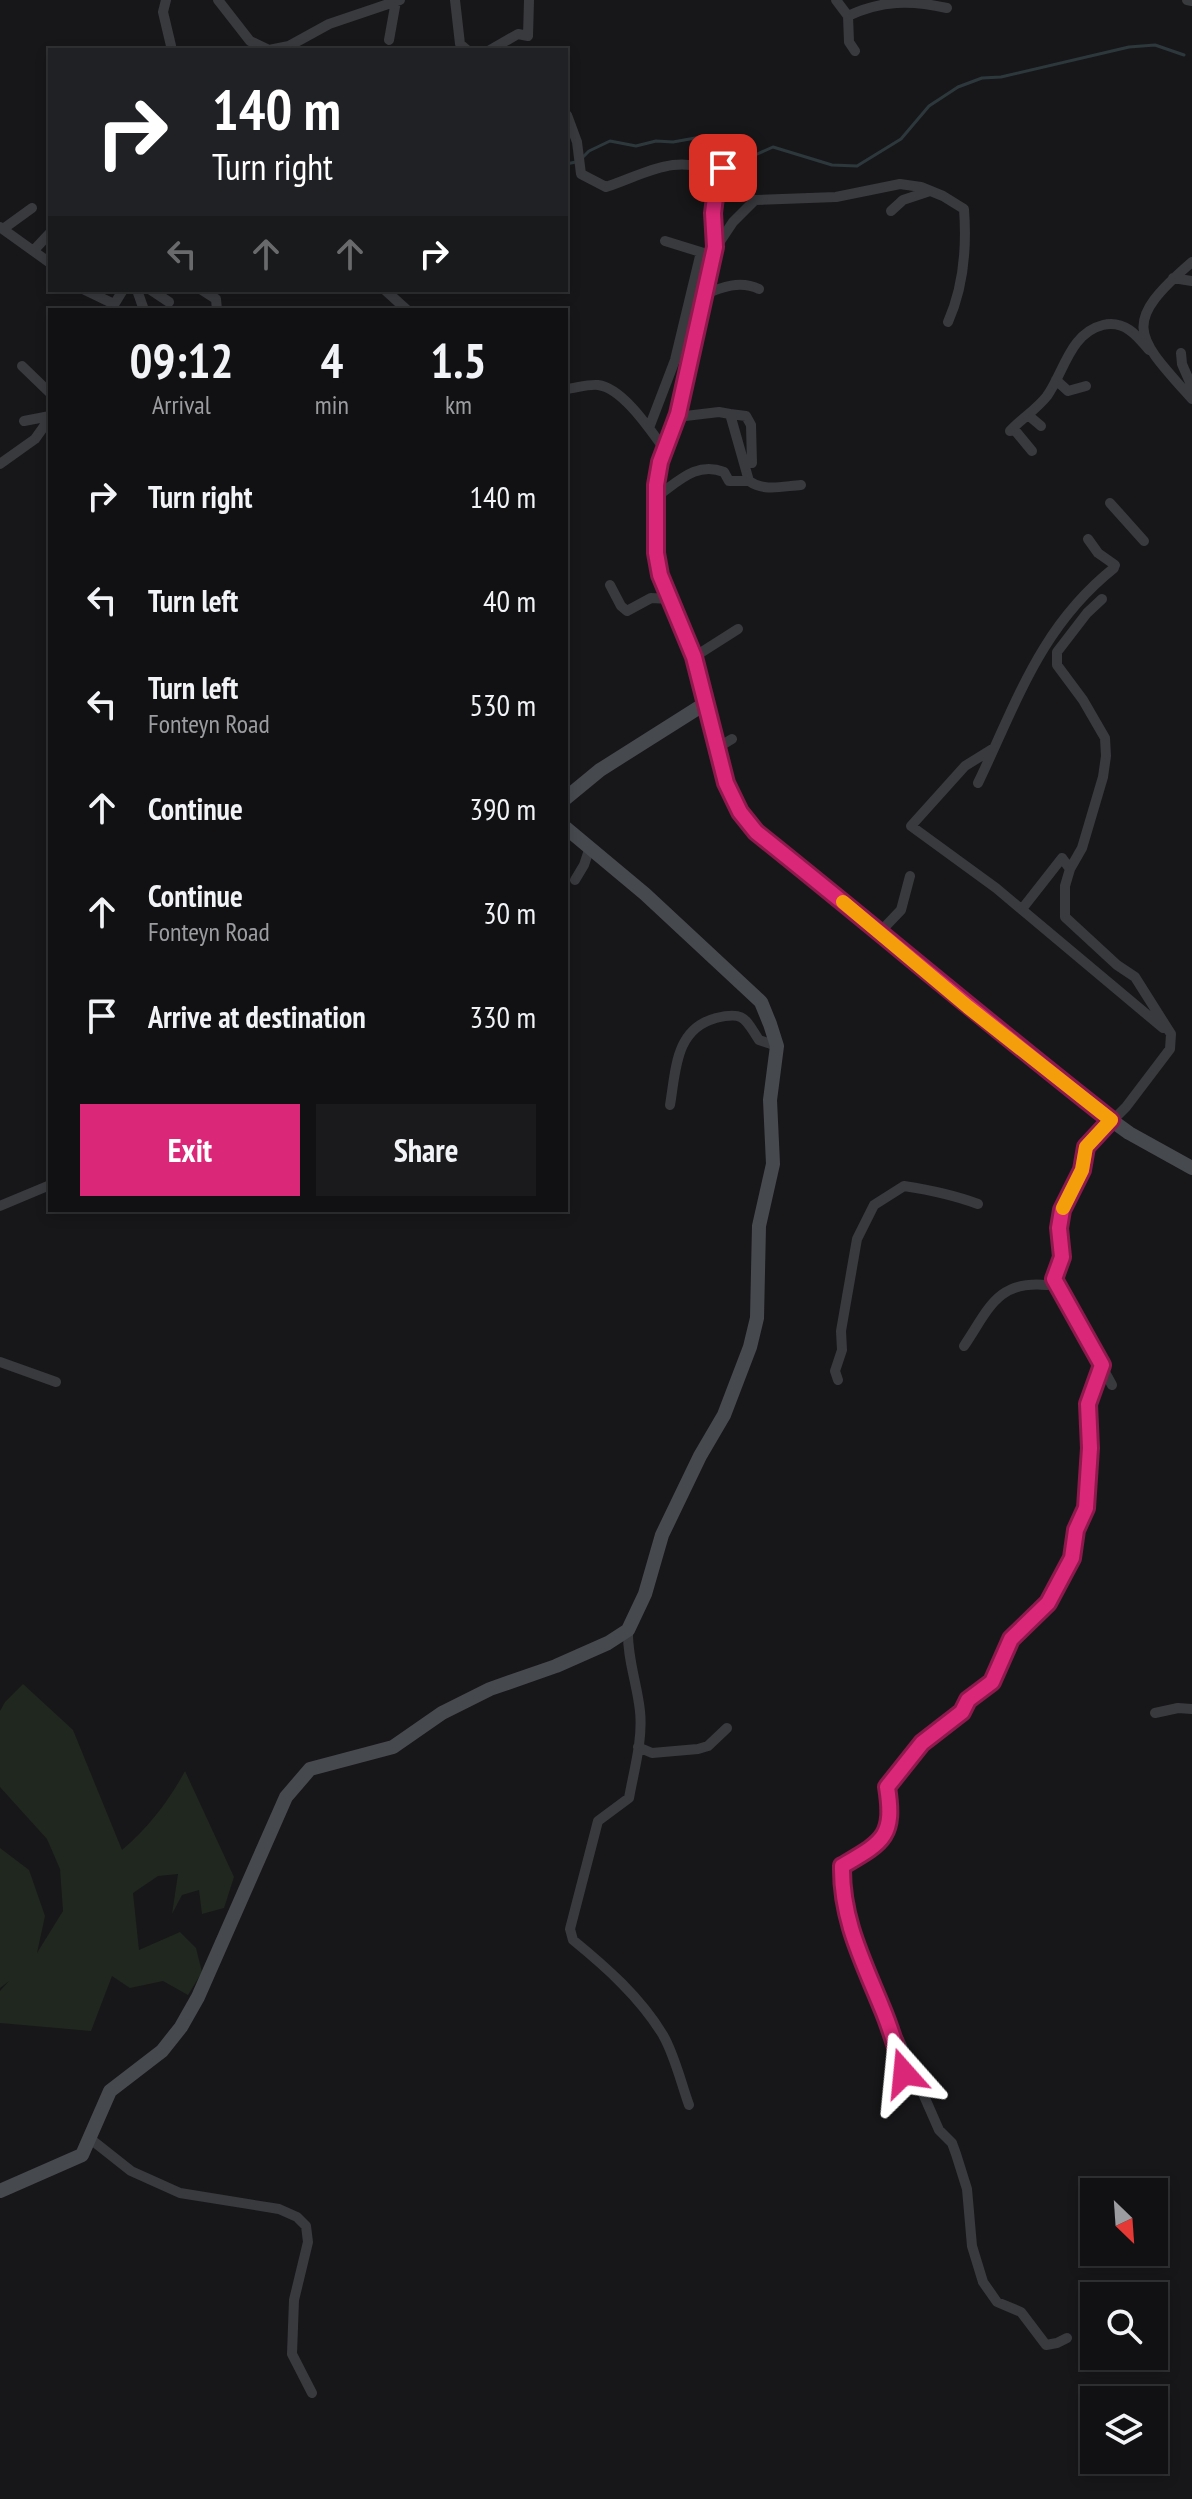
<!DOCTYPE html>
<style>
body{margin:0;font-family:"PT Sans Narrow",sans-serif;background:#1a1a1c;color:#f1f3f6;height:100vh;display:flex;flex-direction:column;font-size:30px;white-space:nowrap}
*{box-sizing:border-box;margin:0}
p{font-size:26px;color:#9c9da0}
.icon{flex:none;width:44px;height:44px;fill:none;stroke:currentColor;stroke-width:2;stroke-linecap:round;stroke-linejoin:round}
.map{position:relative;flex:1;overflow:hidden}
.panel{position:absolute;left:48px;top:308px;width:520px;height:904px;display:flex;flex-direction:column;background:#111113;border-radius:0px;box-shadow:0 4px 12px #0003,0 0 0 2px #303133}
.panel>*{flex:none}
.guide{position:absolute;left:48px;top:48px;width:520px;height:244px;border-radius:0px;box-shadow:0 4px 12px #0003,0 0 0 2px #303133;background:#202124;color:#fff;overflow:hidden}
.needle{width:52px;rotate:155deg}
.buttons{position:absolute;left:1080px;top:2178px;display:grid;gap:16px}
.buttons a{display:grid;place-items:center;width:88px;height:88px;border-radius:0px;background:#111113;box-shadow:0 4px 12px #0003,0 0 0 2px #303133;font-size:40px}
.pin{position:absolute;display:grid;place-items:center;width:68px;height:68px;color:#fff;margin:-34px;border-radius:16px;box-shadow:0 4px 12px #0006}
.me{position:absolute;width:88px;margin:-44px;rotate:342deg;stroke-linejoin:round;filter:drop-shadow(0 0 6px #0008)}
.turn{display:flex;align-items:center;gap:28px;height:168px;padding:0 32px;font-size:36px}
.turn .icon{width:104px;height:104px;stroke-width:2.5}
.turn b{display:block;font-size:56px;line-height:68px}
.lanes{display:flex;align-items:center;height:76px;padding:0 32px;background:#0003;justify-content:center;gap:40px;direction:ltr}
.lanes .off{opacity:.35}
.eta{display:flex;justify-content:space-evenly;align-items:center;height:136px;text-align:center}
.eta b{font-size:48px;font-weight:800;line-height:56px}
.primary-button{display:flex;gap:16px;margin-top:auto;padding:16px 32px}
.primary-button a{flex:1;height:92px;border-radius:0px;background:#db2777;color:#fff;font-size:32px;font-weight:800;line-height:92px;text-align:center}
.primary-button a+a{background:#1a1a1c;color:#f1f3f6}
ul{padding:0;list-style:none}
li{display:flex;align-items:center;gap:24px;height:104px;padding:0 32px}
li div{flex:1}
li b{display:block;font-size:30px}
li em{font-style:normal}
.map>svg:first-child{display:block}
</style>
<div class="map">
<svg width="1192" height="2499" viewBox="0 0 1192 2499">
<rect width="100%" height="100%" fill="#171719"/>
<path fill="#1f271f" d="M23,1684L73,1730L122,1850C148,1828 169,1801 185,1771L234,1877L224,1908L202,1914L199,1890L182,1895L172,1914L178,1874L158,1876L133,1893L139,1950L180,1932L196,1948L202,1972L188,1995L163,1981L130,1988L112,1976L91,2031L0,2023V1991L9,1981L0,1988V1848L29,1870L45,1916L37,1953L63,1911L60,1869L47,1839L0,1787V1711L5,1702Z"/>
<g fill="none" stroke-linecap="round" stroke-linejoin="round">
<path stroke="#2d383d" stroke-width="3" d="M582,158L589,151L610,141L636,146L656,141L673,142L701,137L722,141L755,155L773,147L832,165L857,166L901,139L929,106L958,87L982,78L1001,77L1129,47L1155,45L1184,55
M566,164L576,162"/>
<path stroke="#383a3e" stroke-width="10" d="M166,0L163,12L172,50
M218,0L250,41L269,50L289,46L329,24L400,0
M455,0L460,44L467,50
M836,0L848,16L849,42L855,51
M1187,0L1192,1
M848,16C882,0 911,0 947,8
M389,40L396,1
M490,50L518,34L528,36L529,0
M567,115L577,142L581,174L606,187C648,173 675,152 721,174
M891,211L903,200L930,191
M0,227L50,263
M3,229L32,208
M665,241L707,254
M717,246L733,222L755,200L836,197L900,184L921,187L943,196L964,209C967,249 964,286 948,322
M34,250L50,233
M1192,262C1120,324 1135,335 1192,399
M1173,278L1192,281
M85,290L114,304
M137,290L144,310
M151,290L169,302
M202,290L216,299L217,310
M385,290L407,310
M703,295C722,287 740,280 759,289
M112,308L123,290
M1181,353L1182,364L1192,387
M22,366L50,393
M1056,380L1068,391L1086,386
M566,389C576,388 588,384 598,385C623,388 651,431 665,450
M730,414L746,416L751,425L752,463
M1028,415L1041,426
M677,417L719,412L730,414L749,481C764,492 784,486 801,485
M24,421L50,416
M649,428L675,360L701,252
M1013,428L1032,451
M1010,431C1022,418 1036,410 1047,396C1064,372 1070,333 1103,325C1124,320 1137,335 1149,350
M0,464L35,439L50,418
M656,497C678,482 696,461 724,472L729,481H749
M1110,503L1144,541
M1088,539L1098,553L1115,565
M610,585L621,606L627,611L651,598L670,599
M694,657L738,629
M706,703L694,657L660,575L656,553V485L660,462L678,414L715,247L713,213L717,182L723,168L726,146
M717,748L732,739
M994,748L965,766L911,826L996,888L1163,1028
M978,783C1017,702 1040,627 1114,568
M575,880L584,865L590,847
M1022,909L1062,858L1070,869
M881,931L901,910L910,876
M670,1105C676,1070 675,1029 716,1018C745,1011 745,1019 759,1040L777,1046
M0,1206L50,1185
M1054,1279L1112,1385
M964,1346C989,1309 997,1280 1047,1285L1054,1279L1062,1257L1059,1228L1062,1210L1082,1170L1086,1147L1126,1107L1170,1049L1171,1034L1135,977L1117,965L1065,917V886L1070,869L1082,848L1103,777L1106,756L1105,738L1083,700L1057,665V652L1087,613L1102,599
M0,1362L56,1382
M838,1380L835,1371L842,1350L841,1331L857,1239L874,1205L904,1186C930,1190 954,1195 978,1204
M628,1630C627,1658 637,1683 640,1711C643,1740 634,1770 629,1798L598,1821L570,1929L573,1940C606,1967 640,1997 663,2035C675,2056 681,2083 689,2105
M1155,1713L1178,1708L1192,1709
M638,1747L652,1753L698,1749L708,1746L727,1728
M899,2039L939,2130L952,2143L956,2154L967,2189L972,2246L983,2282L997,2302L1021,2312L1046,2345L1057,2343L1067,2338
M904,2073C897,2051 891,2029 882,2008C863,1962 840,1918 842,1866C883,1842 895,1837 887,1787L922,1743L962,1712L968,1700L992,1682L1011,1639L1048,1603L1075,1553L1076,1530L1086,1508L1090,1448L1088,1404L1102,1365
M88,2137L131,2171L180,2193L279,2209L297,2217L306,2226L308,2242L294,2300L292,2354L312,2393"/>
<path stroke="#46494e" stroke-width="14" d="M566,798L600,770L706,703C718,754 723,790 756,832C875,927 991,1026 1111,1120L1129,1133L1192,1168
M0,2191L82,2155L110,2091L162,2051L181,2027L198,1997L286,1797L310,1769L393,1747L442,1713L490,1689L556,1666L608,1643L628,1630L645,1594L662,1535L700,1456L724,1415L750,1347L757,1318L759,1226L773,1164L770,1100L777,1046L770,1024L761,1002L645,894L566,828"/>
</g>
<g fill="none" stroke-linecap="round" stroke-linejoin="round">
<defs>
<path id="route" d="M723,168L717,182L713,213L715,247L678,414L660,462L656,485V553L660,575L694,657L726,783L740,812L756,832C875,927 991,1026 1111,1120L1086,1147L1082,1170L1062,1210L1059,1228L1062,1257L1054,1279L1102,1365L1088,1404L1090,1448L1086,1508L1076,1530L1072,1558L1048,1603L1011,1639L992,1682L968,1700L962,1712L922,1743L887,1787C895,1837 883,1842 842,1866C841,1919 863,1961 882,2008C891,2029 897,2051 904,2073"/>
</defs>
<use href="#route" stroke="#8e194d" stroke-width="20"/>
<use href="#route" stroke="#db2777" stroke-width="14"/>
<path stroke="#f59e0b" stroke-width="14" d="M843,902L968,1007L1111,1120L1086,1147L1082,1170L1063,1208"/>
</g>
</svg>
<div class="buttons">
<a><svg class="needle" viewBox="-14 -14 28 28"><path d="M0-13l5 13h-10z" fill="#e53935"/><path d="M0 13l5-13h-10z" fill="#9c9da0"/></svg></a>
<a><svg class="icon" aria-label="search" viewBox="0 0 24 24"><circle cx="10" cy="10" r="6"/><path d="M15 15l6 6"/></svg></a>
<a><svg class="icon" aria-label="layers" viewBox="0 0 24 24"><path d="M12 4l9 5-9 5-9-5zM3 14l9 5 9-5"/></svg></a>
</div>
<div class="pin" style="left:723px;top:168px;background:#d93025"><svg class="icon" aria-label="arrive" viewBox="0 0 24 24"><path d="M6 21V4h12l-3 4 3 4H6"/></svg></div>
<svg class="me" style="left:904px;top:2073px" viewBox="-20 -20 40 40"><path d="M0-17L14 15 0 8-14 15z" fill="#db2777" stroke="#fff" stroke-width="4"/></svg>
<div class="guide">
<div class="turn"><svg class="icon" aria-label="right" viewBox="0 0 24 24"><path d="M7 20v-9h11M14 6l5 5-5 5"/></svg><div><b>140 m</b>Turn right</div></div>
<div class="lanes"><svg class="icon off" aria-label="left" viewBox="0 0 24 24"><path d="M17 20v-9H6M10 6l-5 5 5 5"/></svg><svg class="icon off" aria-label="ahead" viewBox="0 0 24 24"><path d="M12 20V5M6 11l6-6 6 6"/></svg><svg class="icon off" aria-label="ahead" viewBox="0 0 24 24"><path d="M12 20V5M6 11l6-6 6 6"/></svg><svg class="icon" aria-label="right" viewBox="0 0 24 24"><path d="M7 20v-9h11M14 6l5 5-5 5"/></svg></div>
</div>
<section class="panel">
<div class="eta">
<div><b>09:12</b><p>Arrival</p></div>
<div><b>4</b><p>min</p></div>
<div><b>1.5</b><p>km</p></div>
</div>
<ul>
<li><svg class="icon" aria-label="right" viewBox="0 0 24 24"><path d="M7 20v-9h11M14 6l5 5-5 5"/></svg><div><b>Turn right</b></div><em>140 m</em></li>
<li><svg class="icon" aria-label="left" viewBox="0 0 24 24"><path d="M17 20v-9H6M10 6l-5 5 5 5"/></svg><div><b>Turn left</b></div><em>40 m</em></li>
<li><svg class="icon" aria-label="left" viewBox="0 0 24 24"><path d="M17 20v-9H6M10 6l-5 5 5 5"/></svg><div><b>Turn left</b><p>Fonteyn Road</p></div><em>530 m</em></li>
<li><svg class="icon" aria-label="ahead" viewBox="0 0 24 24"><path d="M12 20V5M6 11l6-6 6 6"/></svg><div><b>Continue</b></div><em>390 m</em></li>
<li><svg class="icon" aria-label="ahead" viewBox="0 0 24 24"><path d="M12 20V5M6 11l6-6 6 6"/></svg><div><b>Continue</b><p>Fonteyn Road</p></div><em>30 m</em></li>
<li><svg class="icon" aria-label="arrive" viewBox="0 0 24 24"><path d="M6 21V4h12l-3 4 3 4H6"/></svg><div><b>Arrive at destination</b></div><em>330 m</em></li>
</ul>
<div class="primary-button"><a>Exit</a><a>Share</a></div>
</section>
</div>
